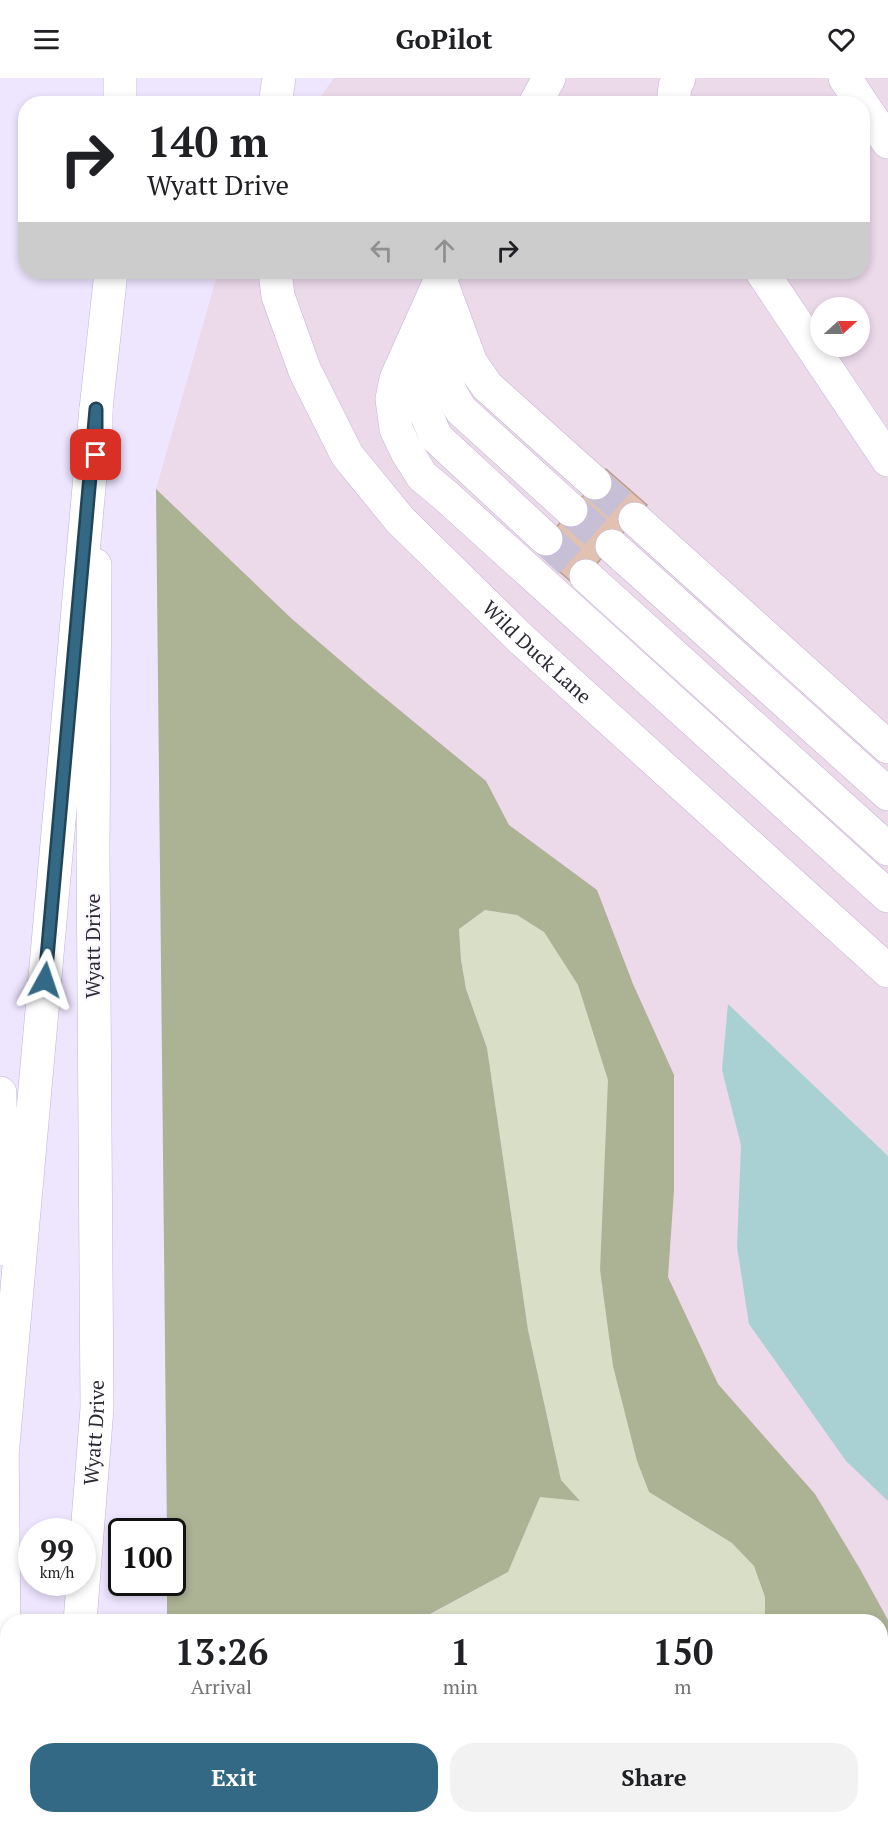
<!DOCTYPE html>
<style>
body{margin:0;font-family:"PT Serif",serif;background:#f2f2f2;color:#202124;height:100vh;display:flex;flex-direction:column;font-size:22px;white-space:nowrap}
*{box-sizing:border-box;margin:0}
p{font-size:20px;color:#757577}
.icon{flex:none;width:33px;height:33px;fill:none;stroke:currentColor;stroke-width:2;stroke-linecap:round;stroke-linejoin:round}
.map{position:relative;flex:1;overflow:hidden}
.sheet{position:absolute;left:0px;top:1536px;width:888px;height:210px;display:flex;flex-direction:column;background:#fff;border-radius:24px 24px 0 0;box-shadow:0 3px 9px #0003}
.sheet>*{flex:none}
.hud{position:absolute;left:18px;top:18px;width:852px;height:183px;border-radius:24px;box-shadow:0 3px 9px #0003;background:#fff;color:#202124;overflow:hidden}
.needle{width:39px;rotate:69deg}
.buttons{position:absolute;left:810px;top:219px;display:grid;gap:12px}
.buttons a{display:grid;place-items:center;width:60px;height:60px;border-radius:50%;background:#fff;box-shadow:0 3px 9px #0003;font-size:30px}
.speed{position:absolute;left:18px;top:1440px;display:flex;gap:12px;font-size:30px;font-weight:700;text-align:center}
.speed>*{display:grid;place-content:center;width:78px;height:78px;border-radius:50%;background:#fff;box-shadow:0 3px 9px #0003;line-height:1}
.speed small{font-size:15px;font-weight:400}
.speed .limit{border:3px solid #111;border-radius:9px;background:#fff;color:#111}
.pin{position:absolute;display:grid;place-items:center;width:51px;height:51px;color:#fff;margin:-26px;border-radius:12px;box-shadow:0 3px 9px #0006}
.me{position:absolute;width:66px;margin:-33px;rotate:5deg;stroke-linejoin:round;filter:drop-shadow(0 0 4px #0008)}
.turn{display:flex;align-items:center;gap:21px;height:126px;padding:0 30px;font-size:27px}
.turn .icon{width:78px;height:78px;stroke-width:2.5}
.turn b{display:block;font-size:42px;line-height:51px}
.lanes{display:flex;align-items:center;height:57px;padding:0 30px;background:#0003;justify-content:center;gap:30px;direction:ltr}
.lanes .off{opacity:.35}
.eta{display:flex;justify-content:space-evenly;align-items:center;height:102px;text-align:center}
.eta b{font-size:36px;font-weight:700;line-height:42px}
.action{display:flex;gap:12px;margin-top:auto;padding:12px 30px}
.action a{flex:1;height:69px;border-radius:24px;background:#336984;color:#fff;font-size:24px;font-weight:700;line-height:69px;text-align:center}
.action a+a{background:#f2f2f2;color:#202124}
header{display:flex;justify-content:space-between;align-items:center;height:78px;padding:0 30px;background:#fff;font-size:27px;font-weight:700}
.map>svg:first-child{display:block}
</style>
<header><svg class="icon" aria-label="menu" viewBox="0 0 24 24"><path d="M4 6h16M4 12h16M4 18h16"/></svg>GoPilot<svg class="icon" aria-label="heart" viewBox="0 0 24 24"><path d="M12 20l-8-8c-3-5 5-10 8-4 3-6 11-1 8 4z"/></svg></header>
<div class="map">
<svg width="888" height="1746" viewBox="0 0 888 1746">
<rect width="100%" height="100%" fill="#eee5fe"/>
<path fill="#ecd9ea" fill-rule="evenodd" d="M334,0H888V1746H672L675,1738H880V1544L167,1543V1505L172,1504V1454L167,1453L156,411L218,194H862V26L316,25ZM820,230H860V268H820Z"/>
<path fill="#d9dfc7" d="M485,832L517,837L544,854L578,907L608,1002L600,1192L613,1288L637,1383L649,1414L732,1465L754,1488L765,1519V1543L417,1544L508,1494L540,1419L579,1422L561,1402L528,1252L487,970L466,911L461,882L459,851Z
M675,1739V1738L784,1739L783,1746H672Z"/>
<path fill="#acb294" d="M156,411L292,541L369,607L486,703L509,747L597,812L633,906L674,997V1112L668,1199L718,1306L815,1416L860,1491L888,1542V1620L881,1626L880,1544L765,1543V1519L754,1488L732,1465L649,1414L637,1383L613,1288L600,1192L608,1002L578,907L544,854L517,837L485,832L459,851L461,882L466,911L487,970L528,1252L561,1402L580,1423L540,1419L508,1494L417,1543H167V1505L172,1504V1454L167,1453Z
M142,1739H192L188,1746H139Z"/>
<path fill="#a9d1d3" d="M728,926L888,1078V1423L846,1383L749,1246L737,1169L741,1067L722,992Z
M881,1691L888,1692V1746H783L784,1739L880,1738Z
M192,1738H675V1739L672,1746H188Z"/>
<path fill="#e1c1b2" stroke="#ba9a8b" stroke-width="1.5" d="M606,391L647,427L577,509L536,473Z"/>
<g fill="none" stroke-linecap="round" stroke-linejoin="round">
<path stroke="#c7bfd6" stroke-width="33" stroke-dasharray="33 16" stroke-linecap="butt" d="M595,405L635,441
M571,432L612,468
M546,461L586,498"/>
<defs>
<g id="minor">
<path d="M120,0V26"/>
<path d="M845,0L862,26"/>
<path d="M275,26L279,0"/>
<path d="M535,26L549,0"/>
<path d="M673,26L675,8L679,0"/>
<path d="M862,26L888,64"/>
<path id="s1" d="M275,194L278,218L305,293L347,377L400,442L520,560L888,893"/>
<path d="M444,194L396,301L392,321L396,351L407,374L422,398L446,418L888,818"/>
<path d="M762,194L888,382"/>
<path d="M440,201L471,285L487,308L595,405"/>
<path d="M432,247L424,305V331L436,359L546,461"/>
<path d="M442,262C443,294 443,305 461,332L571,432"/>
<path d="M96,360V331L111,194"/>
<path d="M635,441L888,669"/>
<path d="M612,468L888,716"/>
<path d="M586,498L888,771"/>
<path id="s2" d="M80,1544L97,1330L93,773L95,487"/>
<path d="M66,1746V1738"/>
</g>
<path id="highway" d="M0,1015L1,1171
M2,1355L6,1746
M2,1378L96,331"/>
</defs>
<use href="#minor" stroke="#c1b5d3" stroke-width="34"/>
<use href="#highway" stroke="#c1b5d3" stroke-width="34"/>
<use href="#minor" stroke="#fff" stroke-width="33"/>
<use href="#highway" stroke="#fff" stroke-width="33"/>
</g>
<g fill="none" stroke-linecap="round" stroke-linejoin="round">
<defs>
<path id="route" d="M45,902L96,331V377"/>
</defs>
<use href="#route" stroke="#214456" stroke-width="15"/>
<use href="#route" stroke="#336984" stroke-width="10"/>
</g>
<g text-anchor="middle" stroke-width="4.5" stroke-linejoin="round" paint-order="stroke">
<g font-size="20" fill="#2d2934" stroke="#f8f6fc">
<text dy="7" stroke="none"><textPath href="#s1" startOffset="472">Wild Duck Lane</textPath></text>
<text transform="translate(93 868) rotate(-90)" y="7">Wyatt Drive</text>
<text dy="7" stroke="none"><textPath href="#s2" startOffset="190">Wyatt Drive</textPath></text>
</g>
</g>
</svg>
<div class="buttons">
<a><svg class="needle" viewBox="-14 -14 28 28"><path d="M0-13l5 13h-10z" fill="#e53935"/><path d="M0 13l5-13h-10z" fill="#757577"/></svg></a>
</div>
<div class="speed"><div>99<small>km/h</small></div><div class="limit">100</div></div>
<div class="pin" style="left:96px;top:377px;background:#d93025"><svg class="icon" aria-label="arrive" viewBox="0 0 24 24"><path d="M6 21V4h12l-3 4 3 4H6"/></svg></div>
<svg class="me" style="left:45px;top:902px" viewBox="-20 -20 40 40"><path d="M0-17L14 15 0 8-14 15z" fill="#336984" stroke="#fff" stroke-width="4"/></svg>
<div class="hud">
<div class="turn"><svg class="icon" aria-label="right" viewBox="0 0 24 24"><path d="M7 20v-9h11M14 6l5 5-5 5"/></svg><div><b>140 m</b>Wyatt Drive</div></div>
<div class="lanes"><svg class="icon off" aria-label="left" viewBox="0 0 24 24"><path d="M17 20v-9H6M10 6l-5 5 5 5"/></svg><svg class="icon off" aria-label="ahead" viewBox="0 0 24 24"><path d="M12 20V5M6 11l6-6 6 6"/></svg><svg class="icon" aria-label="right" viewBox="0 0 24 24"><path d="M7 20v-9h11M14 6l5 5-5 5"/></svg></div>
</div>
<section class="sheet">
<div class="eta">
<div><b>13:26</b><p>Arrival</p></div>
<div><b>1</b><p>min</p></div>
<div><b>150</b><p>m</p></div>
</div>
<div class="action"><a>Exit</a><a>Share</a></div>
</section>
</div>
